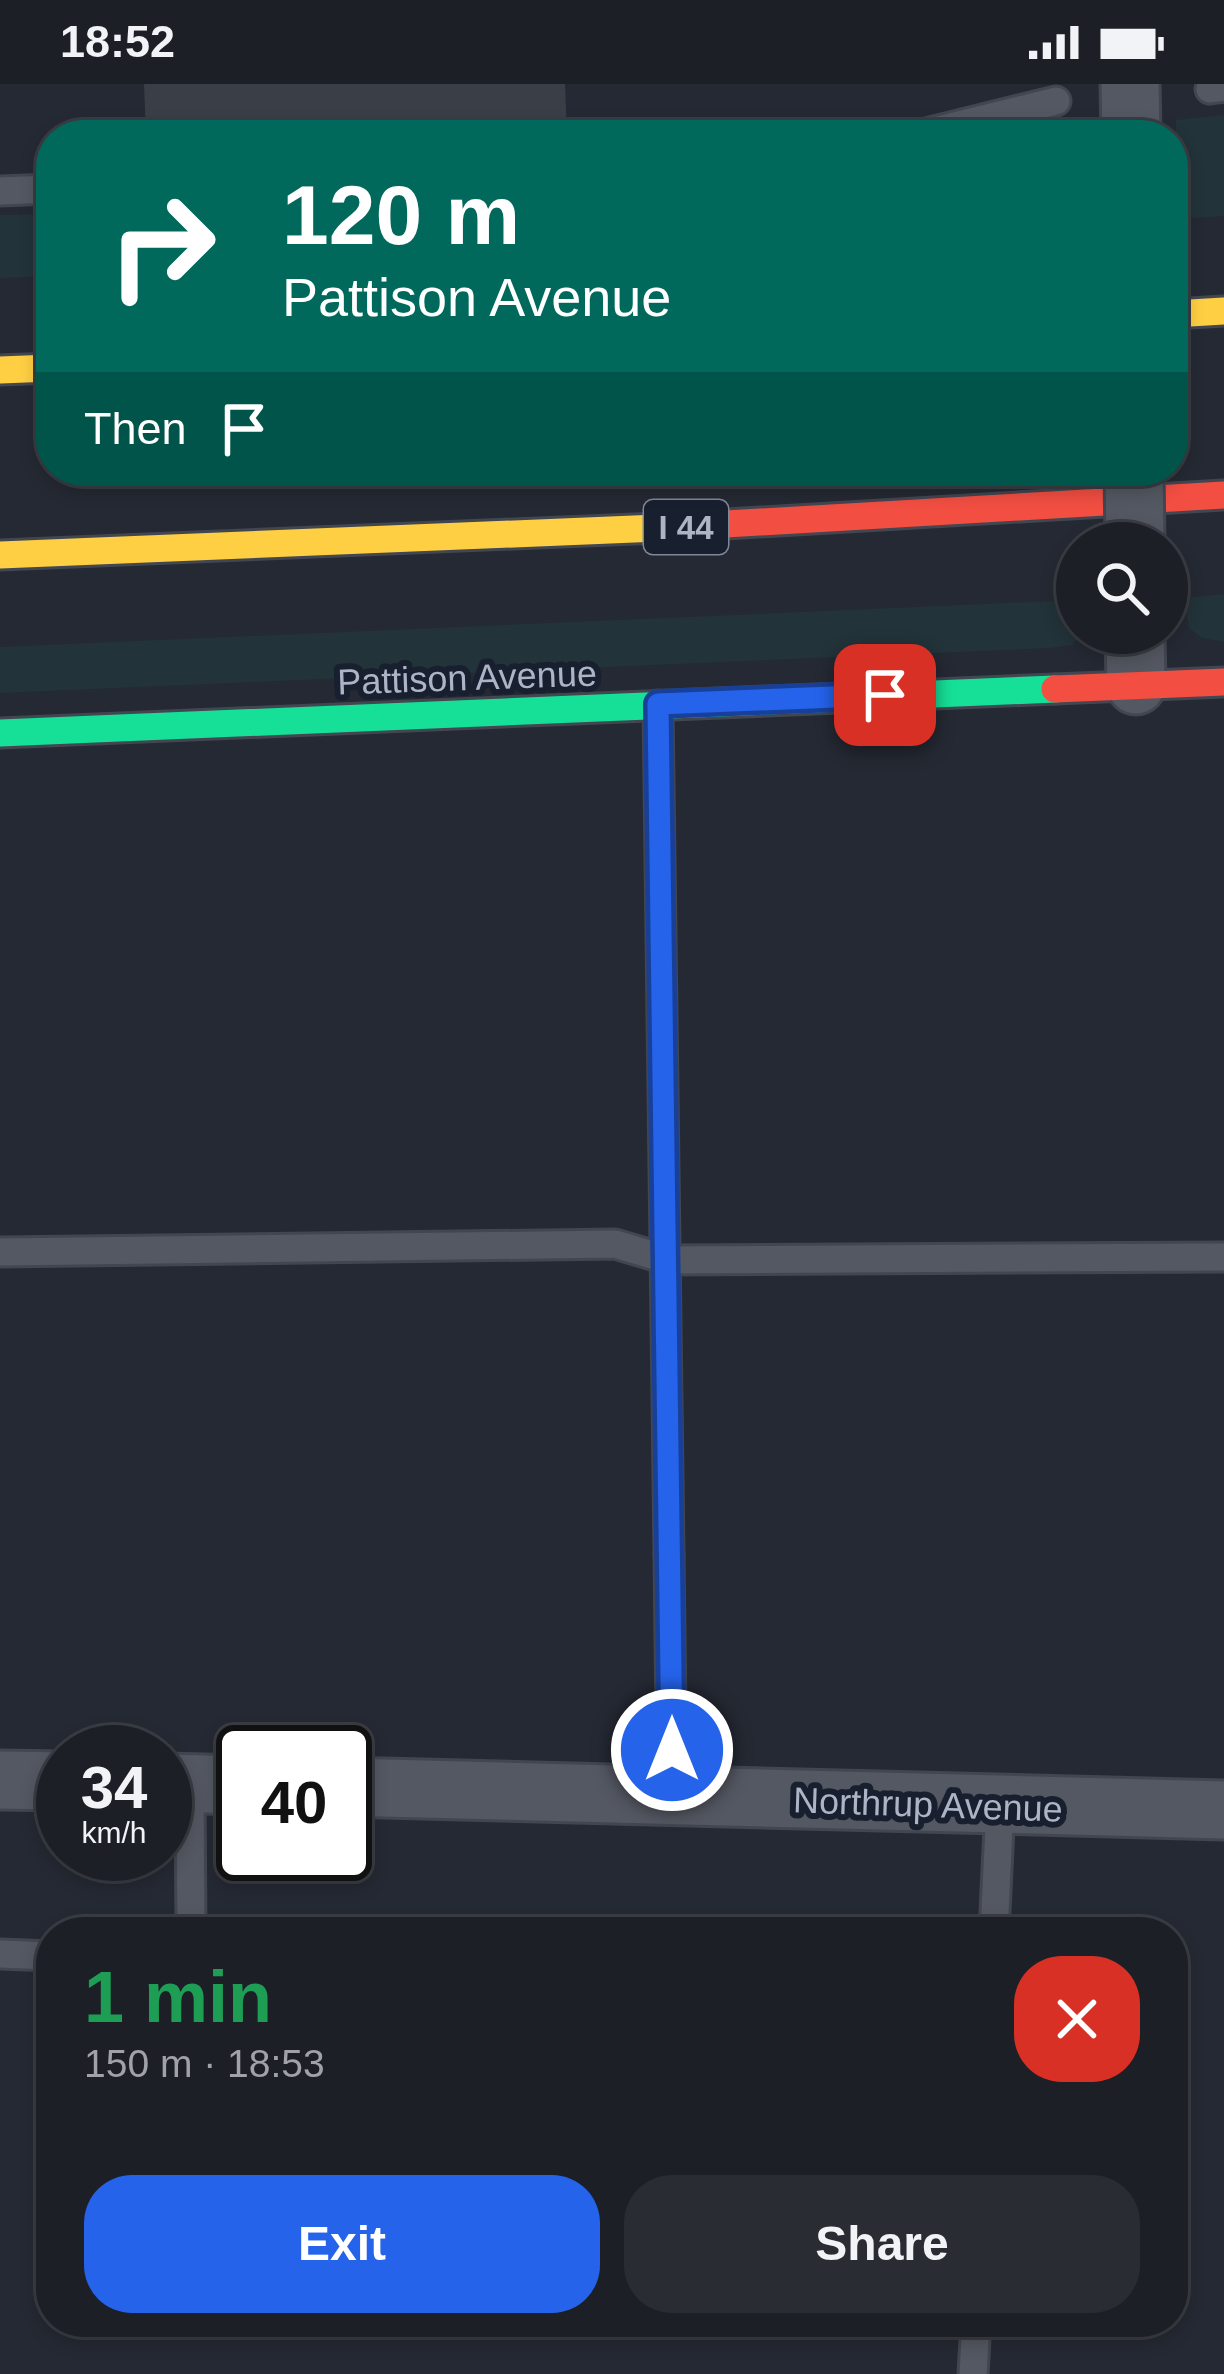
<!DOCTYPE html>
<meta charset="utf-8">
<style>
body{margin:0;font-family:Helvetica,sans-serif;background:#292c32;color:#f1f3f6;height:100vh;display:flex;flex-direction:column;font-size:45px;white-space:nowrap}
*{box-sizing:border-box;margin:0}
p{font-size:39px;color:#a0a2a7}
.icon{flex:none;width:66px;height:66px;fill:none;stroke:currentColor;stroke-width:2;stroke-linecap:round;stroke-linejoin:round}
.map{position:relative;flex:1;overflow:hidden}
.drawer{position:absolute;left:36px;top:1833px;width:1152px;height:420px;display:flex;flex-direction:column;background:#1c1f26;border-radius:48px;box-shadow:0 6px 18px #0003,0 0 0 3px #3a3d43}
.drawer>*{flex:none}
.guide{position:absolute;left:36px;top:36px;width:1152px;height:366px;border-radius:48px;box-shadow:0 6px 18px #0003,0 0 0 3px #3a3d43;background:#00695c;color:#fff;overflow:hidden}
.controls{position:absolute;left:1056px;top:438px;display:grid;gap:24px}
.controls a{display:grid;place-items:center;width:132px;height:132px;border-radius:50%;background:#1c1f26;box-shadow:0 6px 18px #0003,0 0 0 3px #3a3d43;font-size:60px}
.speed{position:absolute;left:36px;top:1641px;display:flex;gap:24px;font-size:60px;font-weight:700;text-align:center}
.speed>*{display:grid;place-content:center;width:156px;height:156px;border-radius:50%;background:#1c1f26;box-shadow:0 6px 18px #0003,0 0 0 3px #3a3d43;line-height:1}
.speed small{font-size:30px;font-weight:400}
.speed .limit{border:6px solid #111;border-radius:18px;background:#fff;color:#111}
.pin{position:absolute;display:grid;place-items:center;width:102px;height:102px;color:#fff;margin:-51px;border-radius:24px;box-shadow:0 6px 18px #0006}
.me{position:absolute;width:132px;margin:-66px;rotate:0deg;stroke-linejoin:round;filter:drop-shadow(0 0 9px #0008)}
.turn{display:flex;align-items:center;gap:42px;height:252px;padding:0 48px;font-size:54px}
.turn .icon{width:156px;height:156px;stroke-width:2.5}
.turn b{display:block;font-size:84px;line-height:102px}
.then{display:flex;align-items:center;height:114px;padding:0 48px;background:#0003;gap:24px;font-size:45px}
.round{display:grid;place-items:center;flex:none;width:126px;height:126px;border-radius:48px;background:#292c32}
.headline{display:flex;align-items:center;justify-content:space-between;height:204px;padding:0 48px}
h1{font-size:72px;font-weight:800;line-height:90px;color:#1e9e55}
.button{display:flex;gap:24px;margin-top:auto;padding:24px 48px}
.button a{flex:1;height:138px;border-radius:48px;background:#2563eb;color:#fff;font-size:48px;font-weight:800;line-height:138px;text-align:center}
.button a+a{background:#292c32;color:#f1f3f6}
.status{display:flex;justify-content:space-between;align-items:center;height:84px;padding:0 60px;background:#1c1f26;direction:ltr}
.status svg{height:33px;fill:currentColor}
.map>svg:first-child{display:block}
</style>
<div class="status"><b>18:52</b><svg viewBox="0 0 49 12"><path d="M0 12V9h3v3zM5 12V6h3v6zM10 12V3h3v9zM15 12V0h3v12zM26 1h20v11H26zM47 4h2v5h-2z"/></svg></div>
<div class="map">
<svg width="1224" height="2290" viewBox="0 0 1224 2290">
<rect width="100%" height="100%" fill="#252933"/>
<path fill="#223339" d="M1224,31V132L1176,135V36Z
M51,130V192L0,194V131Z
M1224,510V558L1202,554L1189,544L1184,514Z
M1077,516V549H1083L1072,561L1051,564L0,609V563Z"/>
<path fill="#3a3e47" d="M144,0H565L567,51H146Z"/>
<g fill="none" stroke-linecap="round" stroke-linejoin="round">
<defs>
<path id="lane" d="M1210,5L1224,3
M918,51L1056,17
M0,107L51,105
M0,1168L615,1160L669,1176L1224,1173
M190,1700L191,1848
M994,1848L1000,1723
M0,1870L51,1872
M973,2290L976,2238"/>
<path id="street" d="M1130,0L1131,51
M1135,549L1136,601
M0,1696L63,1697
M165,1699L243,1701
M345,1703L1224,1726"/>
<path id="fast" d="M0,649L1055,605
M669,1471L672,1711"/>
<path id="slow" d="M1173,230L1224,227
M0,286L51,284
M0,471L658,444
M658,621L669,1471"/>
<path id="jam" d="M658,444L1224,411
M1055,605L1224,598"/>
</defs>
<use href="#lane" stroke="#424650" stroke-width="33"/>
<use href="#street" stroke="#424650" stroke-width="63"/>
<use href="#fast" stroke="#424650" stroke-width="33"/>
<use href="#slow" stroke="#424650" stroke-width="33"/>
<use href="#jam" stroke="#424650" stroke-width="33"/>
<use href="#lane" stroke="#545862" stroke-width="27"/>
<use href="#street" stroke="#545862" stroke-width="57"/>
<use href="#fast" stroke="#16e098" stroke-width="27"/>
<use href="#slow" stroke="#ffcf43" stroke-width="27"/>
<use href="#jam" stroke="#f24e42" stroke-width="27"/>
<defs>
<path id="street-bridge" d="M1134,387L1135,459"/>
</defs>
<use href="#street-bridge" stroke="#424650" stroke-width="63" stroke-linecap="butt"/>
<use href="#street-bridge" stroke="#545862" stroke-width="57"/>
</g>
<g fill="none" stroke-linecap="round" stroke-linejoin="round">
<defs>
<path id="route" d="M672,1666L658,620L885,611"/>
</defs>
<use href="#route" stroke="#184099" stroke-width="30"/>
<use href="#route" stroke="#2563eb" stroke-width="21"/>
</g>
<g text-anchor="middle" stroke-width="12" stroke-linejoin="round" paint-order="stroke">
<rect fill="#181f2e" stroke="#808798" stroke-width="3" x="644" y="416" width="84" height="54" rx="9"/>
<g font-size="33" font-weight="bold" fill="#adb4c6">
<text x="686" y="455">I 44</text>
</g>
<g font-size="36" fill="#adb4c6" stroke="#181f2e">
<text transform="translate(467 593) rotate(-2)" y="13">Pattison Avenue</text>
<text transform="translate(928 1720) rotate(2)" y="13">Northrup Avenue</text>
</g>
</g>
</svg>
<div class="controls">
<a><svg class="icon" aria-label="search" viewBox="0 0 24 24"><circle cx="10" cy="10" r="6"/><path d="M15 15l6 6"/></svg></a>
</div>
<div class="speed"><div>34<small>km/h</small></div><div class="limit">40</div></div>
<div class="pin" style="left:885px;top:611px;background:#d93025"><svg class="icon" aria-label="arrive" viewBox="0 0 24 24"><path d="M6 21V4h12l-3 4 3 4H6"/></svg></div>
<svg class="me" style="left:672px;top:1666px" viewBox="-20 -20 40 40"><circle r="17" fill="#2563eb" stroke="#fff" stroke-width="3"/><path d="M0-11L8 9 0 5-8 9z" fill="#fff"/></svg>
<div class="guide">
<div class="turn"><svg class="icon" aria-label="right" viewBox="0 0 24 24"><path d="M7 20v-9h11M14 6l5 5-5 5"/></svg><div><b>120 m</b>Pattison Avenue</div></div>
<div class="then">Then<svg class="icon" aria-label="arrive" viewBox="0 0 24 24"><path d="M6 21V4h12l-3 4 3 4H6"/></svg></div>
</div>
<section class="drawer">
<div class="headline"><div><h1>1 min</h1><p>150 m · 18:53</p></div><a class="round" style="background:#d93025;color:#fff"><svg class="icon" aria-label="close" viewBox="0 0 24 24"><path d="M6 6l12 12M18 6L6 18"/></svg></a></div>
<div class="button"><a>Exit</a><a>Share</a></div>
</section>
</div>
